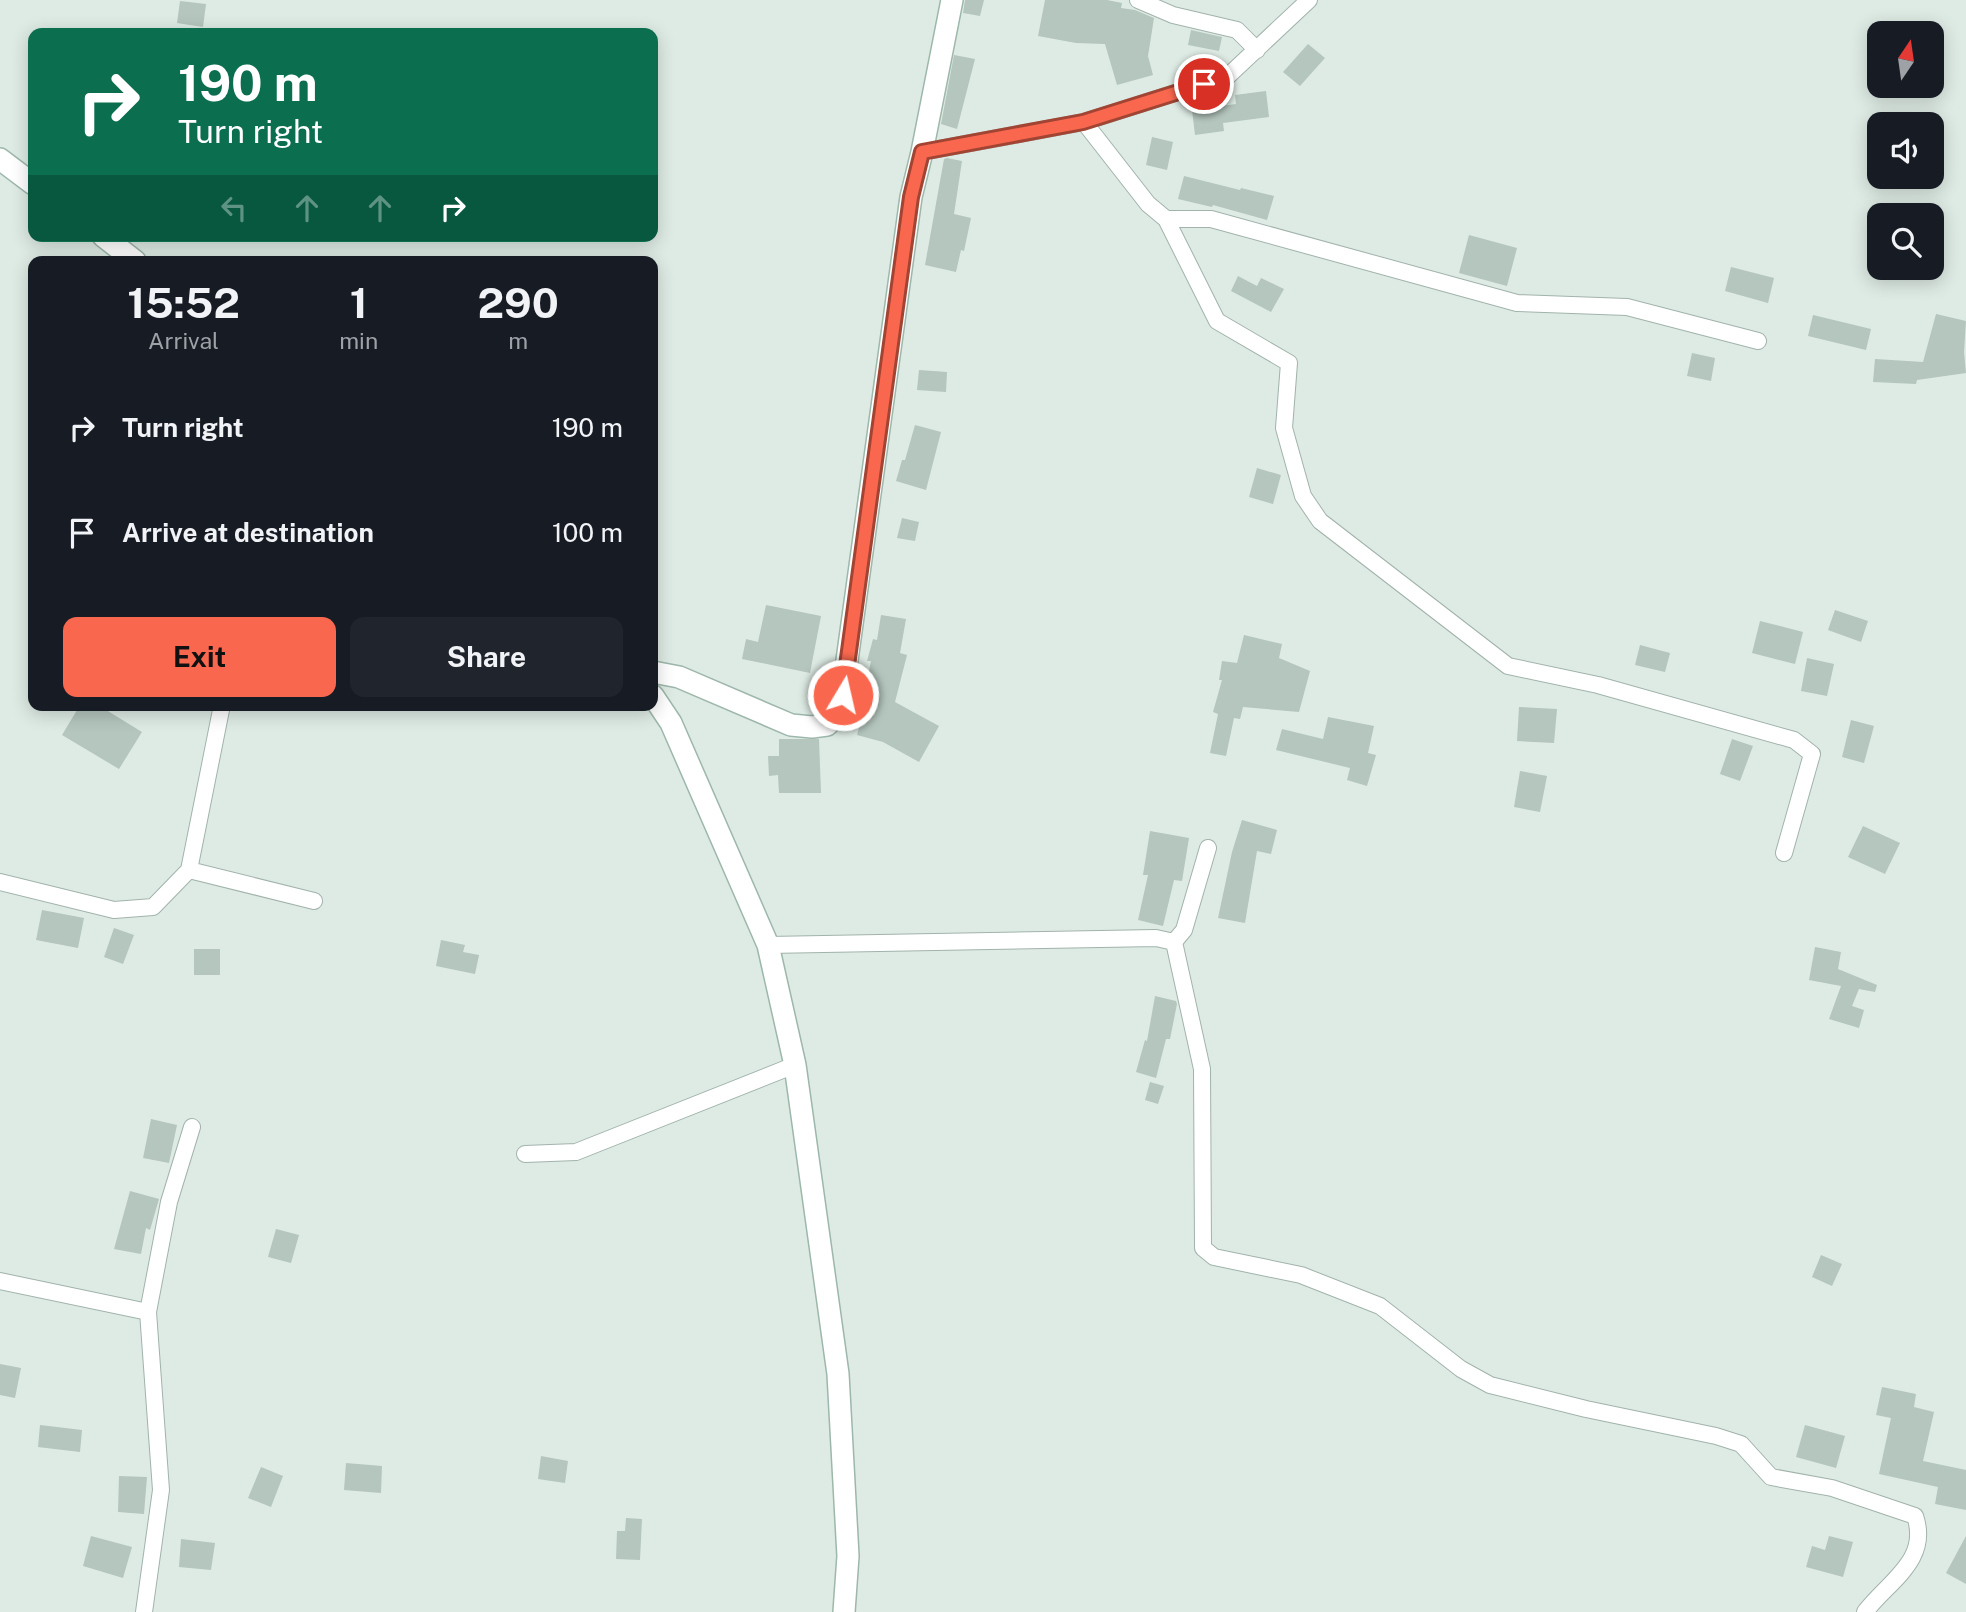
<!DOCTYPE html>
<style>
body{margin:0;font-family:"Public Sans",sans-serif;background:#20242c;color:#f1f3f6;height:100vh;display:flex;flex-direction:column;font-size:26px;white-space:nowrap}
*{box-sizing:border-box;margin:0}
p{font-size:23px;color:#9ea1a6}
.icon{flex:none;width:38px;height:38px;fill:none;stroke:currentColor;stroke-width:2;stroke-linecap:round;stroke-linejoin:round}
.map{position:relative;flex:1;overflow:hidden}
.drawer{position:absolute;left:28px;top:256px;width:630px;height:455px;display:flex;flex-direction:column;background:#171b24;border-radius:14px;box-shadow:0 4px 18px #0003}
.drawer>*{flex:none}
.hud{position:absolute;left:28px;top:28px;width:630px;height:214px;border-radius:14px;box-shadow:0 4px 18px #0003;background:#0b6e4f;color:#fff;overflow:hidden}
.needle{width:46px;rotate:13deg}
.buttons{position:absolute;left:1867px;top:21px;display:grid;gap:14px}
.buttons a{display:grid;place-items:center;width:77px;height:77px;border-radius:14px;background:#171b24;box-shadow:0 4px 18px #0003;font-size:35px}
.pin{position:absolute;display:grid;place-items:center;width:60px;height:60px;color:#fff;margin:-30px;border:4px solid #fff;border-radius:50%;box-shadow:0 2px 7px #0007}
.me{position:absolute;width:77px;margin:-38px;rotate:9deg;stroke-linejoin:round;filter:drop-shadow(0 0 5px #0008)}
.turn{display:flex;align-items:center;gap:24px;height:147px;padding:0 35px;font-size:32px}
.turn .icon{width:91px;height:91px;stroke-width:2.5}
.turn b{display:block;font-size:49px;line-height:60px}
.lanes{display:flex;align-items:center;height:66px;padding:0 35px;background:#0003;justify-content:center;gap:35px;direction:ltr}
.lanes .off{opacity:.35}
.eta{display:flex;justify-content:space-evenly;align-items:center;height:119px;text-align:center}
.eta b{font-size:42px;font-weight:700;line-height:49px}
.primary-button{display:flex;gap:14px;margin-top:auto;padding:14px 35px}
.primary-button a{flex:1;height:80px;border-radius:14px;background:#f9684e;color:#111;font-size:28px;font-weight:700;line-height:80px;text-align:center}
.primary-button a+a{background:#20242c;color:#f1f3f6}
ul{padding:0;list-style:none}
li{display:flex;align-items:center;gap:21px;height:105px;padding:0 35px}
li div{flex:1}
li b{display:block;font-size:26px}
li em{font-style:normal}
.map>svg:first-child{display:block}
</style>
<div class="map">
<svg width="1966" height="1612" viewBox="0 0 1966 1612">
<rect width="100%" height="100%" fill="#deebe4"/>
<path fill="#b4c6bd" d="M965,0H984L980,16L963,13Z
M1045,0H1107L1122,3L1121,8L1135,10L1154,18L1148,56L1153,75L1117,85L1105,44L1076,43L1038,36Z
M180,1L206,4L203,27L177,23Z
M1191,30L1222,37L1219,51L1188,45Z
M1308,44L1325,58L1300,86L1283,72Z
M954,55L975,59L957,129L941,124Z
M1266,91L1269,117L1223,123L1224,131L1195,135L1192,110L1236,104L1235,95Z
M1152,137L1173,142L1167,170L1146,165Z
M947,158L962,161L954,214L971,218L964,251L961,250L956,272L925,265L944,159Z
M1184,176L1240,190L1241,188L1274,196L1267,220L1213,205L1212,207L1178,199Z
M1469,235L1517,248L1507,286L1459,273Z
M1731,267L1774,278L1768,303L1725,291Z
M1238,276L1257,286L1261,278L1284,289L1271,312L1231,291Z
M1936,314L1966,321L1964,352L1966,373L1917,380L1916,384L1873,382L1875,359L1923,362Z
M1813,315L1871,329L1866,350L1808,336Z
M1692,353L1715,358L1711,381L1687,376Z
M919,370L947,372L946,392L917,390Z
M915,425L941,432L926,490L896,481L902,460H905Z
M1257,468L1281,475L1273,504L1249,497Z
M902,518L919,522L915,541L897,538Z
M766,605L821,616L810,673L742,659L746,639L758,642Z
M1835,610L1868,621L1861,642L1828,630Z
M881,615L906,619L900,653L907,655L895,702L939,726L919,762L883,742L857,735L864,709H861L871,661H867L873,639L877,640Z
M1760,621L1803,632L1795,664L1752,653Z
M1244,635L1282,644L1279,658L1310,671L1299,712L1243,707L1240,719L1234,718L1226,756L1210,753L1218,714L1213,712L1222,680H1219L1222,661L1237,663Z
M1640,645L1670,653L1665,672L1635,665Z
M1807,658L1834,664L1827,696L1801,691Z
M80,705H98L142,732L119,769L62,735Z
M1519,707L1557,709L1554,743L1517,741Z
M1328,717L1374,726L1368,753L1376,755L1367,786L1347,780L1350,768L1276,750L1282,729L1323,739Z
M1851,720L1874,726L1864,763L1842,757Z
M779,739H819L821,793H779L778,775L769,776L768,756H779Z
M1732,739L1753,746L1740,781L1720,774Z
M1520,771L1547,776L1540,812L1514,807Z
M1242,820L1277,830L1271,854L1257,851L1245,923L1218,918L1232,852Z
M1863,826L1900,843L1885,874L1848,857Z
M1150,831L1189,838L1182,881L1174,880L1163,926L1138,920L1148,875H1143Z
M42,910L84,918L78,948L36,940Z
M114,928L134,935L123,964L104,957Z
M441,940L465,945L463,952L479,955L475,974L436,966Z
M1815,947L1841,952L1838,969L1877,985L1875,992L1859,989L1852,1006L1864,1010L1859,1028L1829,1019L1841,986L1809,980Z
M194,949H220V975H194Z
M1155,996L1176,1001L1177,1004L1170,1039H1166L1156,1078L1136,1072L1145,1040L1147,1041Z
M1150,1082L1164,1086L1158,1104L1145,1100Z
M151,1119L177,1125L169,1163L143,1158Z
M130,1191L159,1199L150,1230L146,1228L141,1254L114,1249Z
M276,1229L299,1235L291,1263L268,1257Z
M1821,1255L1842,1264L1832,1286L1812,1277Z
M0,1364L21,1368L15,1398L0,1395Z
M1882,1387L1916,1394L1914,1407L1934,1412L1923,1461L1966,1470V1510L1935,1504L1938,1487L1879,1474L1891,1418L1876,1415Z
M40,1425L82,1430L80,1452L38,1447Z
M1805,1425L1845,1436L1836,1468L1796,1457Z
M541,1456L568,1461L565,1483L538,1479Z
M346,1463L382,1466L381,1493L344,1490Z
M261,1467L283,1476L271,1507L248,1498Z
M119,1476L147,1477L144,1514L118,1512Z
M626,1518L642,1519L640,1560L616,1559L617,1531H625Z
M91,1536L132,1547L123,1578L83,1566Z
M1829,1536L1853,1542L1843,1577L1806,1567L1812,1546L1825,1550Z
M1966,1536V1584L1946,1573Z
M181,1539L215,1543L211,1570L179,1567Z"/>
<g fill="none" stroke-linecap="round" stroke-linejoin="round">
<defs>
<path id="street" d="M1138,0L1173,15L1237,30L1257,50
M1084,122L1148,204L1166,219L1217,321L1289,363L1284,428L1303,496L1320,521L1508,666L1598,685L1794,740L1812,754L1784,853
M922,152L1084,122L1228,76L1309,0
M1166,219H1211L1517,303L1627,307L1758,341
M189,870L314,901
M0,882L114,910L153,907L189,870L222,705
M1174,942L1202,1069L1203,1248L1214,1257L1301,1275L1380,1306L1461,1369L1490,1385L1586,1409L1716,1436L1741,1444L1771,1477L1832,1488L1915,1516C1930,1560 1889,1581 1865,1612
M1174,942L1184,930L1208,848
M768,945L1156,938L1174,942
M525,1154L576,1152L795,1065
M0,1281L148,1312
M144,1612L161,1490L148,1312L169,1202L192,1127"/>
<path id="secondary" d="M0,159L33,184
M103,236L135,261
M653,672L679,677L791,725L812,727L827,725L840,711L911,197L922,152L952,0
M653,696L671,723L768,945L795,1065L838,1374L848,1556L844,1612"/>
</defs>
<use href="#street" stroke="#a1b3ab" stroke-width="18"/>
<use href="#secondary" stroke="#9db7ab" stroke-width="24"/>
<use href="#street" stroke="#fff" stroke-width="16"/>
<use href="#secondary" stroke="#fff" stroke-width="21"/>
</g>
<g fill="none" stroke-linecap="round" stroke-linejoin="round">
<defs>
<path id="route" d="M843,695L911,197L922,152L1083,122L1204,84"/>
</defs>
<use href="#route" stroke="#a24433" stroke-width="18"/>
<use href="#route" stroke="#f9684e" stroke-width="12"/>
</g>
</svg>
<div class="buttons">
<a><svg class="needle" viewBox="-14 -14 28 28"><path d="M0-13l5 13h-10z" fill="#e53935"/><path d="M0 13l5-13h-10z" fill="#9ea1a6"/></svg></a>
<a><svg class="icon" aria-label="sound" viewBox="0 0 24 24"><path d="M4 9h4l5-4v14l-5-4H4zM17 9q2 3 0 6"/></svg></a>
<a><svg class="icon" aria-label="search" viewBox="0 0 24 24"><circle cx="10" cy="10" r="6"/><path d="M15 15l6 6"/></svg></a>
</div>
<div class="pin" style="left:1204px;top:84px;background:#d93025"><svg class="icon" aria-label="arrive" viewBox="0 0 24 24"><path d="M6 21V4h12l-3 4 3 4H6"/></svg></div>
<svg class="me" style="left:843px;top:695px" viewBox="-20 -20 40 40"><circle r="17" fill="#f9684e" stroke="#fff" stroke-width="3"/><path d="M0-11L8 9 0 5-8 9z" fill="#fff"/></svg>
<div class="hud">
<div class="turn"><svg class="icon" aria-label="right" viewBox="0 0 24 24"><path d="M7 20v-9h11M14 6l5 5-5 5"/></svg><div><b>190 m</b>Turn right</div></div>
<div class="lanes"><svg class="icon off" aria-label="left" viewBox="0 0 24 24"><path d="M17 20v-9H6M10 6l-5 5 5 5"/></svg><svg class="icon off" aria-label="ahead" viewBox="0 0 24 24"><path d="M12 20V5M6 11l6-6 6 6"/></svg><svg class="icon off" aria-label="ahead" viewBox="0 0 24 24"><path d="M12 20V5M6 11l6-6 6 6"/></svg><svg class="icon" aria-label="right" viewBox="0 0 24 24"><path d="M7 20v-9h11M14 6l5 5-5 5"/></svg></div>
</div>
<section class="drawer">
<div class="eta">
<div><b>15:52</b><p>Arrival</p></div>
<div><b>1</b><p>min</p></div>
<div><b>290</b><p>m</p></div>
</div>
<ul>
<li><svg class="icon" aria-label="right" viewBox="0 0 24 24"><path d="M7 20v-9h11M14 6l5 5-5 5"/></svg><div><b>Turn right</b></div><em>190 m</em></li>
<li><svg class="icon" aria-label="arrive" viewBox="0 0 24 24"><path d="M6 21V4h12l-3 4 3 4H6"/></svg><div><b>Arrive at destination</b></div><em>100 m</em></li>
</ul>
<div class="primary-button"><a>Exit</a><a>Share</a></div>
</section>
</div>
